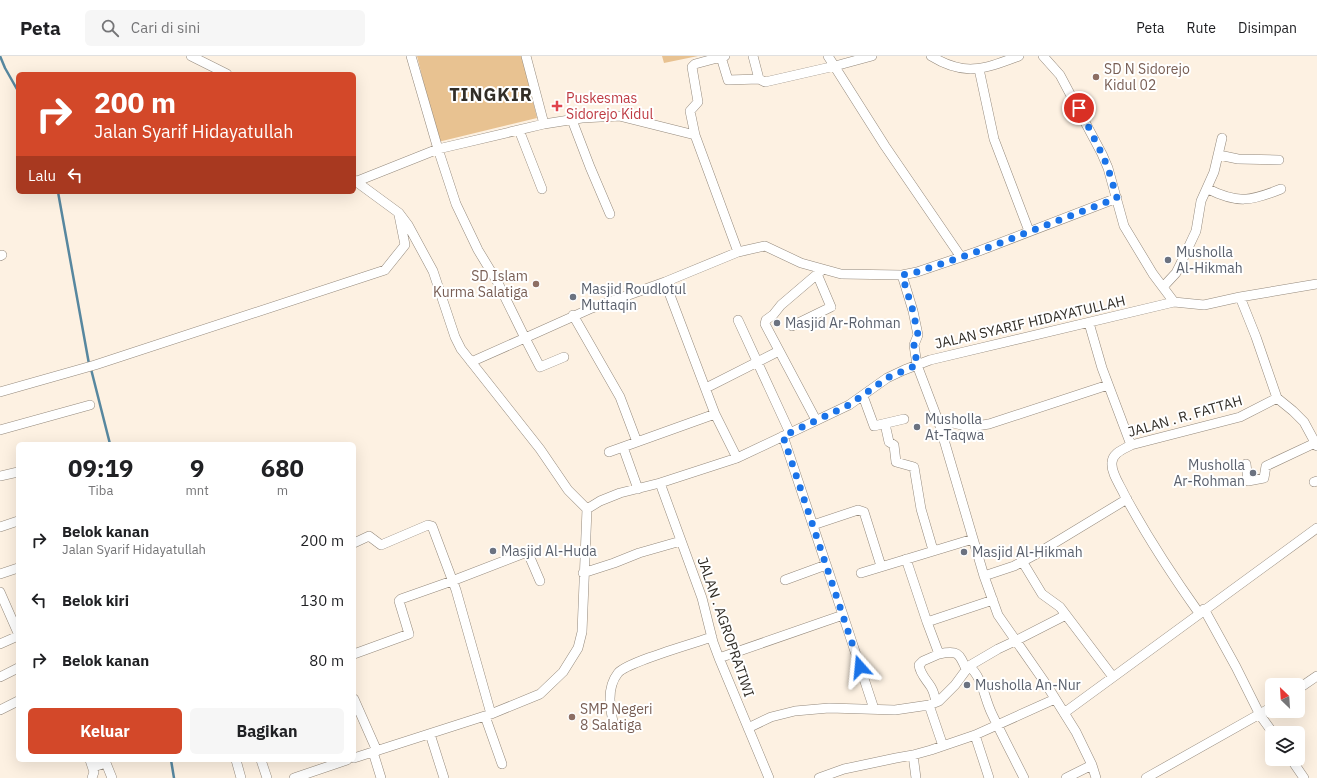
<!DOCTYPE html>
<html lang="id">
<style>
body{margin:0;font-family:"IBM Plex Sans",sans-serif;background:#f6f6f6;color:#202124;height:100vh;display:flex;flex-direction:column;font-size:15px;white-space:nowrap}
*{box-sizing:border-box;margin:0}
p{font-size:13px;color:#757577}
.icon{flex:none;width:22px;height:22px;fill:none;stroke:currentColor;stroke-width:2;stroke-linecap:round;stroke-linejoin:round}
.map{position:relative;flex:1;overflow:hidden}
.details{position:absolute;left:16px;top:386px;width:340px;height:320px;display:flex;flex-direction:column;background:#fff;border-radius:6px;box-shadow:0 4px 16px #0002}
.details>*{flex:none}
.guide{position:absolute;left:16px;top:16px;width:340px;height:122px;border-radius:6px;box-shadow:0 4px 16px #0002;background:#d34829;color:#fff;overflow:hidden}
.needle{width:26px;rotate:335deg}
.buttons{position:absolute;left:1265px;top:622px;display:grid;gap:8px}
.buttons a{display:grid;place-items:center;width:40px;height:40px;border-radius:6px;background:#fff;box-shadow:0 4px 16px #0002;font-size:20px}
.pin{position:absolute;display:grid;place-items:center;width:34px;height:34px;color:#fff;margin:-17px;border:2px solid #fff;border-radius:50%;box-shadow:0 1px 4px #0007}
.me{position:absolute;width:44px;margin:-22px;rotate:342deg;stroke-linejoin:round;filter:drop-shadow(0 0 3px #0008)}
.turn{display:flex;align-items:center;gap:14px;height:84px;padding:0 12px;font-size:18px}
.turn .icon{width:52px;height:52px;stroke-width:2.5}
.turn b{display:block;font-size:28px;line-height:34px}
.then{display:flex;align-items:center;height:38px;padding:0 12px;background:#0003;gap:8px;font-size:15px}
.eta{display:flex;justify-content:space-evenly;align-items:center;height:68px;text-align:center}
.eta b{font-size:24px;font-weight:700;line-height:28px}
.action{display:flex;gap:8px;margin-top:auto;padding:8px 12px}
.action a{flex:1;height:46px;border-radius:6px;background:#d34829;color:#fff;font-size:16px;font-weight:700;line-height:46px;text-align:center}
.action a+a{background:#f6f6f6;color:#202124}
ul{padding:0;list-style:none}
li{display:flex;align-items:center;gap:12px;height:60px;padding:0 12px}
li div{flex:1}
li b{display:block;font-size:15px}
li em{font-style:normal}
header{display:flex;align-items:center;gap:24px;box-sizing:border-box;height:56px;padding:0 20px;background:#fff;border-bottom:1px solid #e0e0e0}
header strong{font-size:19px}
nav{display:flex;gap:22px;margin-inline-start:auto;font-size:14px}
.search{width:280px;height:36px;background:#f6f6f6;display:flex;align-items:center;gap:10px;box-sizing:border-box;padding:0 14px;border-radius:6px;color:#757577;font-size:15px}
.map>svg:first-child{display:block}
</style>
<header>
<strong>Peta</strong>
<div class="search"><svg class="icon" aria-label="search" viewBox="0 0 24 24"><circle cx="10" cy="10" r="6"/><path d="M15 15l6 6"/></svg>Cari di sini</div>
<nav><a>Peta</a><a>Rute</a><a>Disimpan</a></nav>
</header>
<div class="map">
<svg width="1317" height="722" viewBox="0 0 1317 722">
<rect width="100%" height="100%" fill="#fdf1e2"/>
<path fill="#e8c291" d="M417,0H522L537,62L438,86Z
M662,0H698L664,7Z"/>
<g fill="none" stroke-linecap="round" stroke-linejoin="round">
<path stroke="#57879f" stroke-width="2.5" d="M0,0L5,12L18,35
M58,136L89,308
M91,313L110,388
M171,704L174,722"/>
<defs>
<path id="minor" d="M191,0L227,18
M411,0L438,93L456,148L478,194L498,227L525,282L592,252L665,226L738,196L765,190L801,207L841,218L902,219L917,216L979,195L1117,142
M526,0L544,68
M753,0L759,23
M828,0L885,90L961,201
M931,0C965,21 984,13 1019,0
M1043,0L1060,19L1102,98L1108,112L1124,170L1153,218L1174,246
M721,1L728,24L759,23L765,26L835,10L872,0
M979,13L994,83L1029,175
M572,64L590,111L610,158
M519,74L542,133
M695,79L690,55L698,46L692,11L695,8L725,0
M1219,99L1238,103L1279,104
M354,124L399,157L408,169L433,215L455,281L461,293L540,393L568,434L587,453L582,576L578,592L563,616L540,638L491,658L354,702
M355,126L438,93L544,68L582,62L619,60L695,79L738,196
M1208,133C1238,148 1251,145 1281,133
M0,200L2,199
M902,219L913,255L918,279L914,289L917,309L939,367L984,520L998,559L1046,628L1076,676L1092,709L1096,722
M665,226L715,358L737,402
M1163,231L1176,217L1181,207L1196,175L1201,145L1214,116L1222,82
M1240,241L1256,281L1277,342L1293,355L1304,366L1317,390
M573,259L620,341L637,386
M738,264L790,377
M1089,267L1102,312L1131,389
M792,270L831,251L817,218
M471,306L525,282L540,311L564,301
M706,332L779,295
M0,336L95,309L385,214L405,189L399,159
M863,340L874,370L904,363
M816,364L765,268L766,264L773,259L781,249L822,214
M939,367H953L970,371L989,368L1108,329
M885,368L889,386L894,389L896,406L914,411L921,453L933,494
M0,374L90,349
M623,391L638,433
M609,396L715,358
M1246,408L1248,425L1264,422L1266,410L1315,387
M0,420L18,416
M1314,426L1317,425
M660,427L702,542L713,586L719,602L769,722
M587,453L600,445L620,437L660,427L737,402L849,349L887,322L904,314L930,304L1174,246L1204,249L1240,241L1317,228
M813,469L858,454L864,456L881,510
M0,471L18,465
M354,487L369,480L381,489L428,469L432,470L456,534L491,658
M906,503L927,566L993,544
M1022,505L1042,538L1060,551L1113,621
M583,517L614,507L639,497L681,485
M861,517L973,483
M0,518L18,512
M984,520L1014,510L1038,497L1127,443
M785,524L826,509
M0,536L18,577
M1204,553L1236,611L1260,659L1273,677
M1199,557C1172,519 1146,479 1124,438C1120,429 1111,417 1112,407C1112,397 1124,393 1131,389L1240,361L1277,342
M843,559L874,653
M927,566L939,598C958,594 959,597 966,613
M0,588L18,580
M354,598L409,578L399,545L401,543L452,525L527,496L528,497L540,525
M719,602L843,559L783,380
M969,610C983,622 984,642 992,658C1002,679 1013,700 1024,722
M0,621L18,612
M1298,633L1317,620
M354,643L377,695
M936,646C935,641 934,636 931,631C926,623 920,618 919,609L923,605L939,598
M929,649L943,690
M0,654L18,645
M1064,657L1317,472
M485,660L502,708
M614,670C610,653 606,632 618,617C627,606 695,587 712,581
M748,672L771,661L795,655L829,652L895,654L929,649L939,645L955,629L969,610L998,593L1015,585L1066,559
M430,678L444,722
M975,679L989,722
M373,696L381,722
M913,699L916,722
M1291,703L1304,722
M90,704L94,716L92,722
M236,704L241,722
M261,704L267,722
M93,711L106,707L112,722
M294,722L347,704
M819,722L844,713L896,702L913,699L931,694L975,679L1055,643
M1066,722L1092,709
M1146,722L1272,651"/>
</defs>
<use href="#minor" stroke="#94897c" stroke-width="10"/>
<use href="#minor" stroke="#fff" stroke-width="9"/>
</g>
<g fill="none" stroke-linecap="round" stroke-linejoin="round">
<path stroke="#1a73e8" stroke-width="7" stroke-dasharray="0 12.6" d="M860,611L783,380L849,349L887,322L917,309L914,289L918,279L913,255L902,219L917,216L979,195L1117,142L1108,112L1102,98L1079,52"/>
</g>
<g fill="#8d6e63" stroke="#fff" stroke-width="1.5">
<circle cx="1096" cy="21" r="4"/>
<circle cx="536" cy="228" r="4"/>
<circle cx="572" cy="661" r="4"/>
</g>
<path fill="#e0444e" stroke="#fff" stroke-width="1.5" d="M555 44h4v4h4v4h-4v4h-4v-4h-4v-4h4z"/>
<g fill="#6b7280" stroke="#fff" stroke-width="1.5">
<circle cx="1168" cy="204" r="4"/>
<circle cx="573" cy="241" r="4"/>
<circle cx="777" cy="267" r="4"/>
<circle cx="917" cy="371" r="4"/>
<circle cx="1253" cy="417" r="4"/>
<circle cx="493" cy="495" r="4"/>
<circle cx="964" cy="496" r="4"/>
<circle cx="967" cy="629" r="4"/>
</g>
<g text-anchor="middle" stroke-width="4" stroke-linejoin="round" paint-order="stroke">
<g font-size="14" fill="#785e54" stroke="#fff" text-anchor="start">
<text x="1104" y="18">SD N Sidorejo<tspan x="1104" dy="16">Kidul 02</tspan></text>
<text x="528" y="225" text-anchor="end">SD Islam<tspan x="528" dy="16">Kurma Salatiga</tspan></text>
<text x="580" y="658">SMP Negeri<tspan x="580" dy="16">8 Salatiga</tspan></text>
</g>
<g font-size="14" fill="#be3a42" stroke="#fff" text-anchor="start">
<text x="566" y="47">Puskesmas<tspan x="566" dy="16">Sidorejo Kidul</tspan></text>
</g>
<g font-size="14" fill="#5b616d" stroke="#fff" text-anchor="start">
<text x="1176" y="201">Musholla<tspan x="1176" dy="16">Al-Hikmah</tspan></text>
<text x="581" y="238">Masjid Roudlotul<tspan x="581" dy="16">Muttaqin</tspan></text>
<text x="785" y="272">Masjid Ar-Rohman</text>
<text x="925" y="368">Musholla<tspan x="925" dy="16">At-Taqwa</tspan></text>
<text x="1245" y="414" text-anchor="end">Musholla<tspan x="1245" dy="16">Ar-Rohman</tspan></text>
<text x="501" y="500">Masjid Al-Huda</text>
<text x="972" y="501">Masjid Al-Hikmah</text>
<text x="975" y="634">Musholla An-Nur</text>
</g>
<g font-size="14" fill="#312d27" stroke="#fff">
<text transform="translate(1030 266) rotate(-13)" y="5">JALAN SYARIF HIDAYATULLAH</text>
<text transform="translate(1185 360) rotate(-16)" y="5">JALAN . R. FATTAH</text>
<text transform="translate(726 571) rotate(71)" y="5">JALAN . AGROPRATIWI</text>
</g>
<g font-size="18" font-weight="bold" letter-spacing="1" fill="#312d27" stroke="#fff">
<text x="491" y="45">TINGKIR</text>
</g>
</g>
</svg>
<div class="buttons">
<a><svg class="needle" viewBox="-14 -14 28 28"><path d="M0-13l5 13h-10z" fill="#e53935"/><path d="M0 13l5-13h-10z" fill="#757577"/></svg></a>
<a><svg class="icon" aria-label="layers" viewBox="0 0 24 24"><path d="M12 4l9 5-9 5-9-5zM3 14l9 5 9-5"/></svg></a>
</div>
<div class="pin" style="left:1079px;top:52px;background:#d93025"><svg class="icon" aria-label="arrive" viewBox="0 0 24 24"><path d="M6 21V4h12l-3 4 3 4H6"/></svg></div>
<svg class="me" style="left:860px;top:611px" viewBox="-20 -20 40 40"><path d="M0-17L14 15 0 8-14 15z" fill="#1a73e8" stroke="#fff" stroke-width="4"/></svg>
<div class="guide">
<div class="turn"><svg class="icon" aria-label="right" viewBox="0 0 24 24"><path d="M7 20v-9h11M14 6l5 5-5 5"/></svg><div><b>200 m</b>Jalan Syarif Hidayatullah</div></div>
<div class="then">Lalu<svg class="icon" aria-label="left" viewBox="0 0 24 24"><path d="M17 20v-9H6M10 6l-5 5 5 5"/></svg></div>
</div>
<section class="details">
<div class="eta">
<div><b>09:19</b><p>Tiba</p></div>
<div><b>9</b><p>mnt</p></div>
<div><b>680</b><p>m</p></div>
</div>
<ul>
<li><svg class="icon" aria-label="right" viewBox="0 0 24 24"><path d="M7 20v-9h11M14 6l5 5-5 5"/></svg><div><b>Belok kanan</b><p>Jalan Syarif Hidayatullah</p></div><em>200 m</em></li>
<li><svg class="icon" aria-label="left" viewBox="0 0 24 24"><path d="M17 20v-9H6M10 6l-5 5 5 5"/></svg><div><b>Belok kiri</b></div><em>130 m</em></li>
<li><svg class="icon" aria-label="right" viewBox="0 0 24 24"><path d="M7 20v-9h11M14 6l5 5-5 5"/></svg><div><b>Belok kanan</b></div><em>80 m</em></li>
</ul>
<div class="action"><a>Keluar</a><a>Bagikan</a></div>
</section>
</div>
